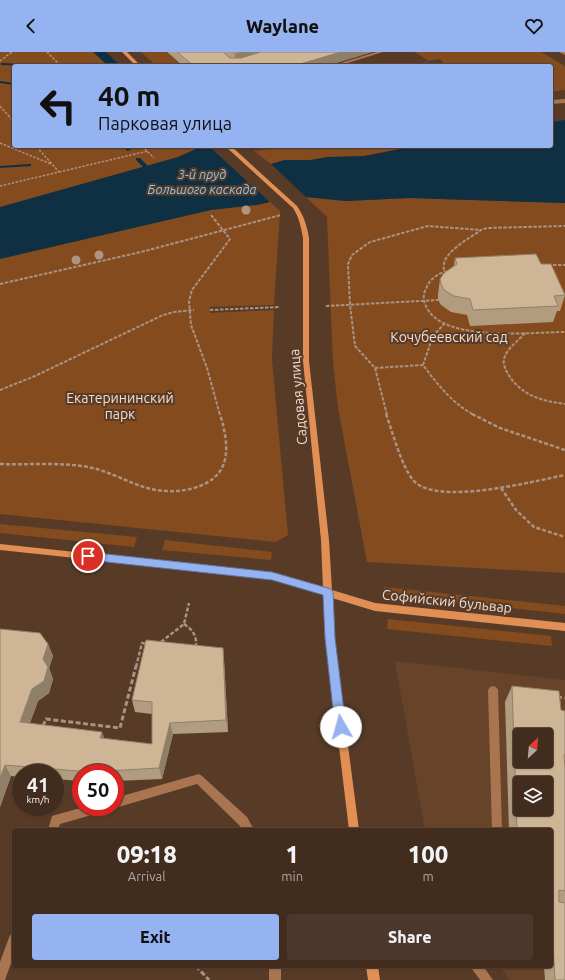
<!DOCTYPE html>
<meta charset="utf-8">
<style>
body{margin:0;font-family:Ubuntu,sans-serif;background:#4c382a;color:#f1f3f6;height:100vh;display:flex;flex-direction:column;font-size:15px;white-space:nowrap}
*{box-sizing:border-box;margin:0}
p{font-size:13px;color:#aea7a4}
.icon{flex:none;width:22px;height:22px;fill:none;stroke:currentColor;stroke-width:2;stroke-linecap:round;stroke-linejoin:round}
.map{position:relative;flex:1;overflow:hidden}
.panel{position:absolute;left:12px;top:776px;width:541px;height:140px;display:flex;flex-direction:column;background:#422c1d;border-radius:4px;box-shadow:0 1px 3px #0004,0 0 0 1px #5a483b}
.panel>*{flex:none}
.guide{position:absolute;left:12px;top:12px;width:541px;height:84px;border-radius:4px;box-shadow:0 1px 3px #0004,0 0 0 1px #5a483b;background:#95b2f1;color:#111;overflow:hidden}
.needle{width:26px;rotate:26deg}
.controls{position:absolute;left:513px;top:676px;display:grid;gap:8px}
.controls a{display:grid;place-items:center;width:40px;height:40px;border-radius:4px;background:#422c1d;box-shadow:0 1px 3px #0004,0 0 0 1px #5a483b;font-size:20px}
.speed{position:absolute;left:12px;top:712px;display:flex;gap:8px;font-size:20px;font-weight:700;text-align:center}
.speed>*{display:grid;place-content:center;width:52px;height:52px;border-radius:50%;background:#422c1d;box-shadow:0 1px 3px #0004,0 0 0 1px #5a483b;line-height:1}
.speed small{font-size:10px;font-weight:400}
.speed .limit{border:6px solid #d22;background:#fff;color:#111}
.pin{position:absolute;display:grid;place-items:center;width:34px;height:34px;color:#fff;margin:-17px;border:2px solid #fff;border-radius:50%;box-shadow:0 1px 4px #0007}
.me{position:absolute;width:44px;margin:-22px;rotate:353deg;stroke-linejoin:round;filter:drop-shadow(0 0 3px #0008)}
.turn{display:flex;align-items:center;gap:14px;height:84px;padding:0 20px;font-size:18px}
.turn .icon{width:52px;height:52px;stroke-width:2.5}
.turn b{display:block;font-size:28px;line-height:34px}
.eta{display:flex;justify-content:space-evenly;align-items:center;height:68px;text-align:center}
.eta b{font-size:24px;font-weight:800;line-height:28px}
.cta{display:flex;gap:8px;margin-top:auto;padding:8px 20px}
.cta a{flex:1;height:46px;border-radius:4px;background:#95b2f1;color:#111;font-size:16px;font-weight:800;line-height:46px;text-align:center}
.cta a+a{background:#4c382a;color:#f1f3f6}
header{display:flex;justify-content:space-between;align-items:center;height:52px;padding:0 20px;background:#95b2f1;color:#111;font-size:18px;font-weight:800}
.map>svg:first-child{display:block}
</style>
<header><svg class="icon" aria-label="back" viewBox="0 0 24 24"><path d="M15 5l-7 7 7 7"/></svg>Waylane<svg class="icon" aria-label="heart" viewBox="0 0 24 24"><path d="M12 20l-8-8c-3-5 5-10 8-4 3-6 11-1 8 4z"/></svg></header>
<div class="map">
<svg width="565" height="928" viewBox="0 0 565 928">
<rect width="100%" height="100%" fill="#583b27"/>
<path fill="#67432a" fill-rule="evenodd" d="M395,609L565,628V928H510L499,914H551V778H425ZM520,683H546V709H520ZM520,731H546V757H520Z"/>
<path fill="#844b1f" d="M0,0H106L121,14H14V94H209L280,159L274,253L210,255V261L274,258L272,308L288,483L276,490L0,462Z
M141,0H166L183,14H157Z
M415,0H541L565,14V38L551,40V14H446L440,7L429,9Z
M291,94H416L364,104L311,108H285L271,112L254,99Z
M306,145L346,149L409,146L565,151V521L367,510L338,356L333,310L327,165Z
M0,472L137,485L134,495L0,481Z
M165,488L272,500L271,508L162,498Z
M384,535L565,554V562L384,542Z
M388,567L551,584L552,594L387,577Z"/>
<path fill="#0f3042" d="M93,0H106L121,14H108Z
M565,68V151L409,146L346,149L306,145L271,112L285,108H311L327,105L364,104L416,94H551V70Z
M193,94H209L270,150L257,153L211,158L0,207V155L178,105L196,97Z"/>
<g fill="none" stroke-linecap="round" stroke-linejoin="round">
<path fill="#0f3042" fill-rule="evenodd" d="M1,11L48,13L50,14L2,13H1Z
M0,29L14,31V33L0,31Z
M123,94H128L131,98L127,99Z
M136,106H140L147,113V115H143L136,108Z
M29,112H31V114L0,116V114Z"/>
<path stroke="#aa9383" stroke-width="1.5" stroke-dasharray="2.5 1.5" stroke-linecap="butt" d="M47,0L61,14
M0,9L12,0
M0,54L14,70
M0,91L51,112
M142,94L154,106
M59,120L148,99
M0,134L59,120L36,94"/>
<path stroke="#aa9383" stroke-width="2" stroke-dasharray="3.5 1.5" stroke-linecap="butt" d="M211,163L230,187L192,238L189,249L191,273L207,316L220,363
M548,213H565
M444,218C440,201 469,187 481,178L487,176L565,174
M452,218C441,220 430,225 426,237C423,242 423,249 426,254C441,291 533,280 565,280
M0,232L141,200L281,163
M326,254L438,248
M210,258L280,255
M445,271L433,284L423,313C438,333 452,351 474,363
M525,281C519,288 509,295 505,304C502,310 505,317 508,322C521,343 541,349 565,352
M375,316L423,313
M0,338L35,324L163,263L174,260L194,258
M387,363L375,316L355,294L350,253L348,212L352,203L370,190L428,174L481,178"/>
<path stroke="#aa9383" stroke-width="2.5" stroke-dasharray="4 2" stroke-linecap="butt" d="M386,362C393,381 401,413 413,428C435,455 534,429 565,423
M472,362L500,376L565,398
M0,412C29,413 60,410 88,415C110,419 130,432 151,437C165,440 180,440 194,436C232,425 230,395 220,362
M501,436L516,458L534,475L565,485
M184,572C193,578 197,584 196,595
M161,590L184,572L189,551
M136,615L142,591L148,592"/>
<path stroke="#aa9383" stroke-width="3" stroke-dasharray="5 2.5" stroke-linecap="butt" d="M557,645L565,646
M43,674L46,667L120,676L136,614
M196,914L209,928"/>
<path fill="#a97551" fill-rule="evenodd" d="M376,0H383L338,14H331Z
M493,634L496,635L498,638L502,778H492L488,638L490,635Z
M199,722L202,724L247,765L254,778H243L239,773L197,732L115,756L113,755H115V746Z
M84,755H107L106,758L102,760L60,772L58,778H48L52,764Z
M14,881V903L5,928H0V910L10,883Z
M269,914H281V928H269Z
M470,914H483L493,928H480Z"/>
<path fill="#a97551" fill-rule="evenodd" d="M559,0H565V3Z
M565,47V51L551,52V48Z"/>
<path fill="#e18f54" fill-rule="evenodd" d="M122,0H127L141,14H136Z
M225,94H231L297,154C304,164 307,174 309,186V309L329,488L332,538L375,551L565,571V579L375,559L332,546L334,586L359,778H349L326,586L324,543L272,527L0,498V492L272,521L323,536L321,488L303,309V186C301,175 299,165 293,156Z
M366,914H378L380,928H368Z"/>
</g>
<g fill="#ad9483">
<circle cx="246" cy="158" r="4.5"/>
<circle cx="99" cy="203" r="4.5"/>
<circle cx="76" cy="208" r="4.5"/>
</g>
<path fill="#b19c80" d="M167,0H372L326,14H183Z
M455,206L541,212L565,243L560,259H557L553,270L470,274L467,263L451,260L441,253L438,248V242L440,227L454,214Z
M0,577L48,592L53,604L49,616L53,627L49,641L38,649L30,671L104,686L152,692V662L135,660L132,648L223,596L224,608L228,680L173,682L162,727L115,729V721H81V729L55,727V721H21V725L11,724L0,755Z
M512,634L561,658L565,659V928H545L544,914H551V778H509L505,650Z"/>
<path fill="#907f68" d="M241,0H275L235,11V2Z
M341,0H372L326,14H300V12Z
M48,592L53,604L49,616L53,627L49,641L38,649L26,681L20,670Z
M223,596L224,608L228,680L226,668Z
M170,671L173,682L162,727L159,716Z
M102,680L106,691L100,686Z
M5,713L11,724L0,755V726Z"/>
<path fill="#ceb595" stroke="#907f68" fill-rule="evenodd" d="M177,0H223L230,6H241L261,0H341L300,12V14H194Z
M233,0H241L235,2Z
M427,11L429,14H404Z
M536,202L541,212H551L565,243L554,244L558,254L473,258L470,247L454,244L444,238L441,232L440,227L444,221L457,212L455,206Z
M0,577L40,581L48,592L43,607L48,615L44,629L32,637L20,670L102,680L100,686L152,692V650L132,648L146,588L223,596L226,668L170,671L159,716L90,720L5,713L0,726Z
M512,634L559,639L561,658L565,659V703H564L565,715V839L559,838V850L565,851V928H555L551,859V778H517ZM520,683H546V709H520ZM520,731H546V757H520Z"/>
<path fill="#95b2f1" stroke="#61749d" d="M88,500L272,520L331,537L333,540L335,586L346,675L344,678L341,680L337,678L335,675L325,586L323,543L272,528L88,508L84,507L83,504L84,501Z"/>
<g text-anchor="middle" stroke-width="4" stroke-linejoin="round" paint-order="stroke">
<g font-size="13" font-style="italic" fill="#81c8f1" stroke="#583b27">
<text x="202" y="127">3-й пруд<tspan x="202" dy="15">Большого каскада</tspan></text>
</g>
<g font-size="14" fill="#f3ddcf" stroke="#583b27">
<text x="449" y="290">Кочубеевский сад</text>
<text x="120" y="351">Екатерининский<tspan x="120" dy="16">парк</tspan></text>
</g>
<g font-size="14" fill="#f0ded2" stroke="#583b27">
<text transform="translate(298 345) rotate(-95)" y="5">Садовая улица</text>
<text transform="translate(447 549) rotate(6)" y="5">Софийский бульвар</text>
</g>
</g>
</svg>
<div class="controls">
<a><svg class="needle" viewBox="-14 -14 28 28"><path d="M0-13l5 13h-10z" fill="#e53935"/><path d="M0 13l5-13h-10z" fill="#aea7a4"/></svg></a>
<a><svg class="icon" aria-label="layers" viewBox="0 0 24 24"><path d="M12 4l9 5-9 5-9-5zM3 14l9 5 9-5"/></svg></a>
</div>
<div class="speed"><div>41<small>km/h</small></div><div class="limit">50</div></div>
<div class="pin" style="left:88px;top:504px;background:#d93025"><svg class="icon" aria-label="arrive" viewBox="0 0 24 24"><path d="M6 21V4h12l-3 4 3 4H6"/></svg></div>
<svg class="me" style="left:341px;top:675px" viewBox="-20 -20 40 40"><circle r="19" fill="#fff"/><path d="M0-13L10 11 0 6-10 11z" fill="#95b2f1"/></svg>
<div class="guide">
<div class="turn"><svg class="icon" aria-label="left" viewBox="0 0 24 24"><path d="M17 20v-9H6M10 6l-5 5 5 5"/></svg><div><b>40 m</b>Парковая улица</div></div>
</div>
<section class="panel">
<div class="eta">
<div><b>09:18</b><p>Arrival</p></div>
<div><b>1</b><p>min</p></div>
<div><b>100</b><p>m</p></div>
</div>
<div class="cta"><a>Exit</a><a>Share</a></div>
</section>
</div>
